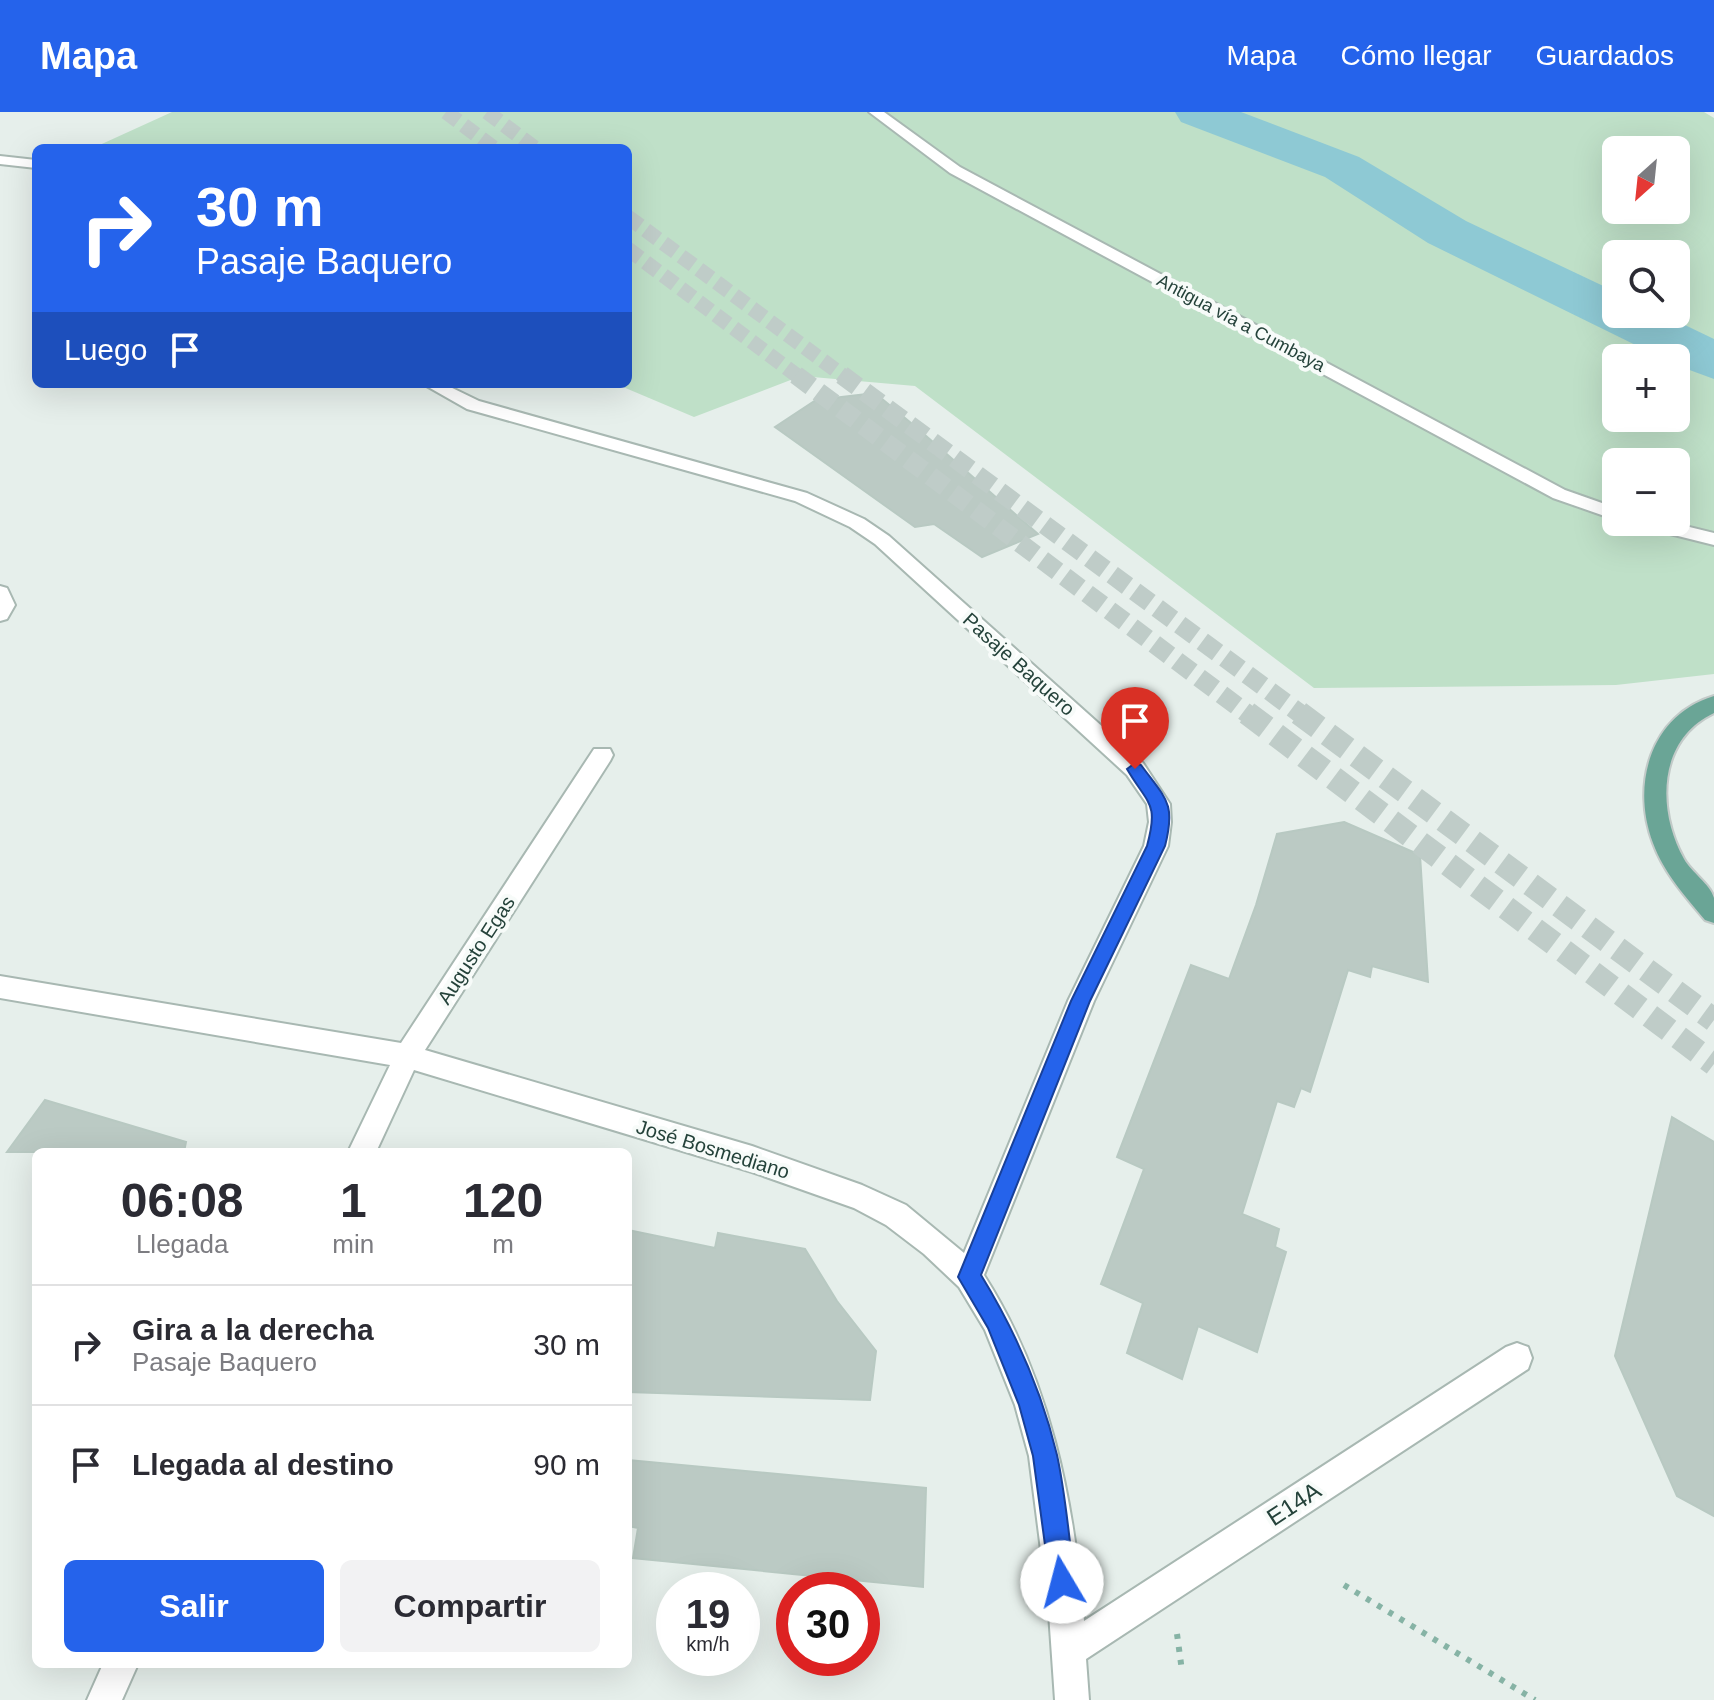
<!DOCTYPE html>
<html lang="es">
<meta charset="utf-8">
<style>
body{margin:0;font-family:Arial,sans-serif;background:#f2f2f3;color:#2b2b33;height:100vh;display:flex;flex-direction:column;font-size:30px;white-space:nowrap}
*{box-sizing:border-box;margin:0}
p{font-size:26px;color:#7c7c81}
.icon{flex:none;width:44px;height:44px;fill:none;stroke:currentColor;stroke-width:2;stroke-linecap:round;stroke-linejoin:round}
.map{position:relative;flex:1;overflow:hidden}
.details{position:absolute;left:32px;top:1036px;width:600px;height:520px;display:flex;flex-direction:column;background:#fff;border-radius:12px;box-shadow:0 8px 32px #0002}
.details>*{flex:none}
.banner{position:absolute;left:32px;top:32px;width:600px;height:244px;border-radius:12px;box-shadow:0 8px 32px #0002;background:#2563eb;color:#fff;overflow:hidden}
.needle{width:52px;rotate:207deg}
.controls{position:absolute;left:1602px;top:24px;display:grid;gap:16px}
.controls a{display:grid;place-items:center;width:88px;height:88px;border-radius:12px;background:#fff;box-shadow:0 8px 32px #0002;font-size:40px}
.speed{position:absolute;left:656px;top:1460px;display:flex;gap:16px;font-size:40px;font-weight:700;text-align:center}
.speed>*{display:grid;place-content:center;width:104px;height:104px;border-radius:50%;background:#fff;box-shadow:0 8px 32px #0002;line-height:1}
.speed small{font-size:20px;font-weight:400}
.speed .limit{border:12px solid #d22;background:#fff;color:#111}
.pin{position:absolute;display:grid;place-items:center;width:68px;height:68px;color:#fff;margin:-82px -34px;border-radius:50% 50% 50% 0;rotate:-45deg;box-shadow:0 0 8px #0007}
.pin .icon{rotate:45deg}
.me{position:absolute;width:88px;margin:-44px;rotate:352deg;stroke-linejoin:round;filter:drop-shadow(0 0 6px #0008)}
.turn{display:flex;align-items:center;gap:28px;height:168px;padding:0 32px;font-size:36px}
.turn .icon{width:104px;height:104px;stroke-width:2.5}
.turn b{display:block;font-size:56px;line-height:68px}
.then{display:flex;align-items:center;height:76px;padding:0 32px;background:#0003;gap:16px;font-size:30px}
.eta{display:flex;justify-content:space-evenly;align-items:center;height:136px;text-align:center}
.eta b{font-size:48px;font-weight:600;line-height:56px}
.primary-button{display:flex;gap:16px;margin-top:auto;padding:16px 32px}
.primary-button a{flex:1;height:92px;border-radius:12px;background:#2563eb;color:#fff;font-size:32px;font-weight:600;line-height:92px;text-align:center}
.primary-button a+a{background:#f2f2f3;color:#2b2b33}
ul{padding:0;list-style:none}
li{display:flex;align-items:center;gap:24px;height:120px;padding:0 32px;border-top:2px solid #e1e1e2}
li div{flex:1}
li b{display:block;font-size:30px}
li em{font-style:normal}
header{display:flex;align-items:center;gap:48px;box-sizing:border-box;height:112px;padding:0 40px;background:#2563eb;color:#fff}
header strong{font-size:38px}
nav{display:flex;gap:44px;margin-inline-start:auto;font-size:28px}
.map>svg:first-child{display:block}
</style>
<header>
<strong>Mapa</strong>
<nav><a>Mapa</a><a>Cómo llegar</a><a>Guardados</a></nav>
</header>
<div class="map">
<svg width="1714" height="1588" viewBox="0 0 1714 1588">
<rect width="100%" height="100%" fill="#e6efeb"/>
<path fill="#bfe0c8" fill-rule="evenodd" d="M172,0H1704L1714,6V562L1616,573L1314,576L915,274L801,264L694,305L616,272H628V36H93ZM1616,38H1676V98H1616ZM1616,142H1676V202H1616ZM1616,246H1676V306H1616ZM1616,350H1676V410H1616Z"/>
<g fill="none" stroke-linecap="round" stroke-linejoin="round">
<path fill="#8ec9d4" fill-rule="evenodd" d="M1175,0H1241L1359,45L1466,109L1616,180V202H1662L1714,227V267L1676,253V246H1662L1428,131L1325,65L1181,10Z"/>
</g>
<path fill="#bbcac4" stroke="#b8c9c2" stroke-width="2" d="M875,281L917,316L1038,422L982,445L934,412L915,415L775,315L816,288Z
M1344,710L1420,743L1428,870L1372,854L1370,865L1348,858L1310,980L1301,976L1294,995L1277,989L1242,1102L1279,1117L1275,1135L1286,1140L1257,1240L1198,1214L1182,1267L1127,1241L1143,1191L1101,1172L1144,1057L1117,1045L1191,853L1229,867L1256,793L1277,722Z
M45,988L186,1030L184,1040H7Z
M1672,1005L1714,1030V1404L1677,1384L1615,1244Z
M628,1118L715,1136L718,1121L805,1137L837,1189L876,1239L870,1288L628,1280Z
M628,1348L926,1376L923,1475L633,1446L638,1416L628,1414Z"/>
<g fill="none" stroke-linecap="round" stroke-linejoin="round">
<path stroke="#bfccc8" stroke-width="15" stroke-dasharray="15 7" stroke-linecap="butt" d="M446,0L494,36
M487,0L535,36
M628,105L845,265
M628,137L799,265"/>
<path stroke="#bfccc8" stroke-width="19" stroke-dasharray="19 9" stroke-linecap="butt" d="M796,263L1249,603
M842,263L1302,603"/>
<path stroke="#bfccc8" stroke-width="24" stroke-dasharray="24 12" stroke-linecap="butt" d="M1247,601L1714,952
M1299,601L1714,908"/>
<defs>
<path id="minor" d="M869,0H884L960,55L1565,378L1616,396V408L1553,386L950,61Z
M0,44L36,48V56L0,52Z
M423,272H444L479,289L807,381L864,407L889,424L1143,651L1170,692L1171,710L1168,734L1094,889L984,1163C1050,1266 1074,1389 1084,1509L1506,1235L1517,1231L1528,1235L1532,1246L1528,1257L1086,1547L1089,1588H1055L1049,1501L1029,1344L1015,1293L985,1218L959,1175L924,1142L886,1113L854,1096L752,1060L414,958L376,1040H348L390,953L0,886V864L401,931L594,637H610L613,643L610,649L425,938L752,1034L862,1073L906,1093L964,1141L1068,889L1144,734L1149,710L1147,692L1127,663L875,432L850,415L795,389L467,297Z
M1636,410H1669L1714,421V433L1638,414Z
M0,474L7,476L15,493L7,507L0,509Z
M103,1552H138L122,1588H87Z"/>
<path id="major" d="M1714,584V601C1658,627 1656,697 1684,747C1691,760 1710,772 1714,786C1714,793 1714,804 1714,811L1705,808C1685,784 1664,761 1653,731C1631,673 1650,603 1714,584Z"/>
</defs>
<use href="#minor" stroke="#a8b8b2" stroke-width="4"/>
<use href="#major" stroke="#c2cac8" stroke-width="4"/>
<path stroke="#86b3a5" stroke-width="6" stroke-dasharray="5 8" stroke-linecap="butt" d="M1344,1473L1535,1588
M1177,1522L1182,1559"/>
<use href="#minor" fill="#fff" fill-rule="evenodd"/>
<use href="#major" fill="#6aa596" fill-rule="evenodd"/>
</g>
<path fill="#2563eb" stroke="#184099" stroke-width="2" d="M1135,651L1141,653C1166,687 1176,691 1165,734L1090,889L981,1163C1014,1217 1042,1280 1057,1343C1066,1384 1069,1428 1075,1470L1071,1479L1062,1482L1053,1479L1050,1470L1033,1344L1019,1293L988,1216L958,1165L1071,889L1147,734C1159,690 1148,693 1127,657Z"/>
<g text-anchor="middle" stroke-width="8" stroke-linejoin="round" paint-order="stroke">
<g font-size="18" fill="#24423a" stroke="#f7fbf9">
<text transform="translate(1241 211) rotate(28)" y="6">Antigua vía a Cumbaya</text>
</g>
<g font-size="20" fill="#24423a" stroke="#f7fbf9">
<text transform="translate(1019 552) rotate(42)" y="7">Pasaje Baquero</text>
<text transform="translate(476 838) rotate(-57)" y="7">Augusto Egas</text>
<text transform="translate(713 1037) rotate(17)" y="7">José Bosmediano</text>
</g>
<g font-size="24" fill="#24423a" stroke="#f7fbf9">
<text transform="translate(1294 1392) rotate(-33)" y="8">E14A</text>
</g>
</g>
</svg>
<div class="controls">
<a><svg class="needle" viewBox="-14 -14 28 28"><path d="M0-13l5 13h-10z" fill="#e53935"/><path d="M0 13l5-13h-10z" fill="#7c7c81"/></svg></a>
<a><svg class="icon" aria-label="search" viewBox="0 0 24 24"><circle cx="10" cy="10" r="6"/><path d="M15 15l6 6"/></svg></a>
<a>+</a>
<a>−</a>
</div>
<div class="speed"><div>19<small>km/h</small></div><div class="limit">30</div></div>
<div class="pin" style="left:1135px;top:657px;background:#d93025"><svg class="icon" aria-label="arrive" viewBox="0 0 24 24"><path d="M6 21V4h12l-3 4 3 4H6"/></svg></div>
<svg class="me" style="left:1062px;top:1470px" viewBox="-20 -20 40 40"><circle r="19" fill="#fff"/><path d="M0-13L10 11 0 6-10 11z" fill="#2563eb"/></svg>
<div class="banner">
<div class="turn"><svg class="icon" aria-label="right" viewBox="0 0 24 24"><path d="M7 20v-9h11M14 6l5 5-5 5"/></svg><div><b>30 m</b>Pasaje Baquero</div></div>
<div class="then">Luego<svg class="icon" aria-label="arrive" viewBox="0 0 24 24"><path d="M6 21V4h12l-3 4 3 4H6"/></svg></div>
</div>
<section class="details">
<div class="eta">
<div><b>06:08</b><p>Llegada</p></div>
<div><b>1</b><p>min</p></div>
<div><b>120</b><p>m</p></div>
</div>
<ul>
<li><svg class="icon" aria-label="right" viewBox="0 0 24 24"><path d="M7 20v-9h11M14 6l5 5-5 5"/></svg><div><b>Gira a la derecha</b><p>Pasaje Baquero</p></div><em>30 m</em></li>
<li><svg class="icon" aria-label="arrive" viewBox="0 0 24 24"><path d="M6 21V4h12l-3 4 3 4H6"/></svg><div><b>Llegada al destino</b></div><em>90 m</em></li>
</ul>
<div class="primary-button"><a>Salir</a><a>Compartir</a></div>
</section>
</div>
